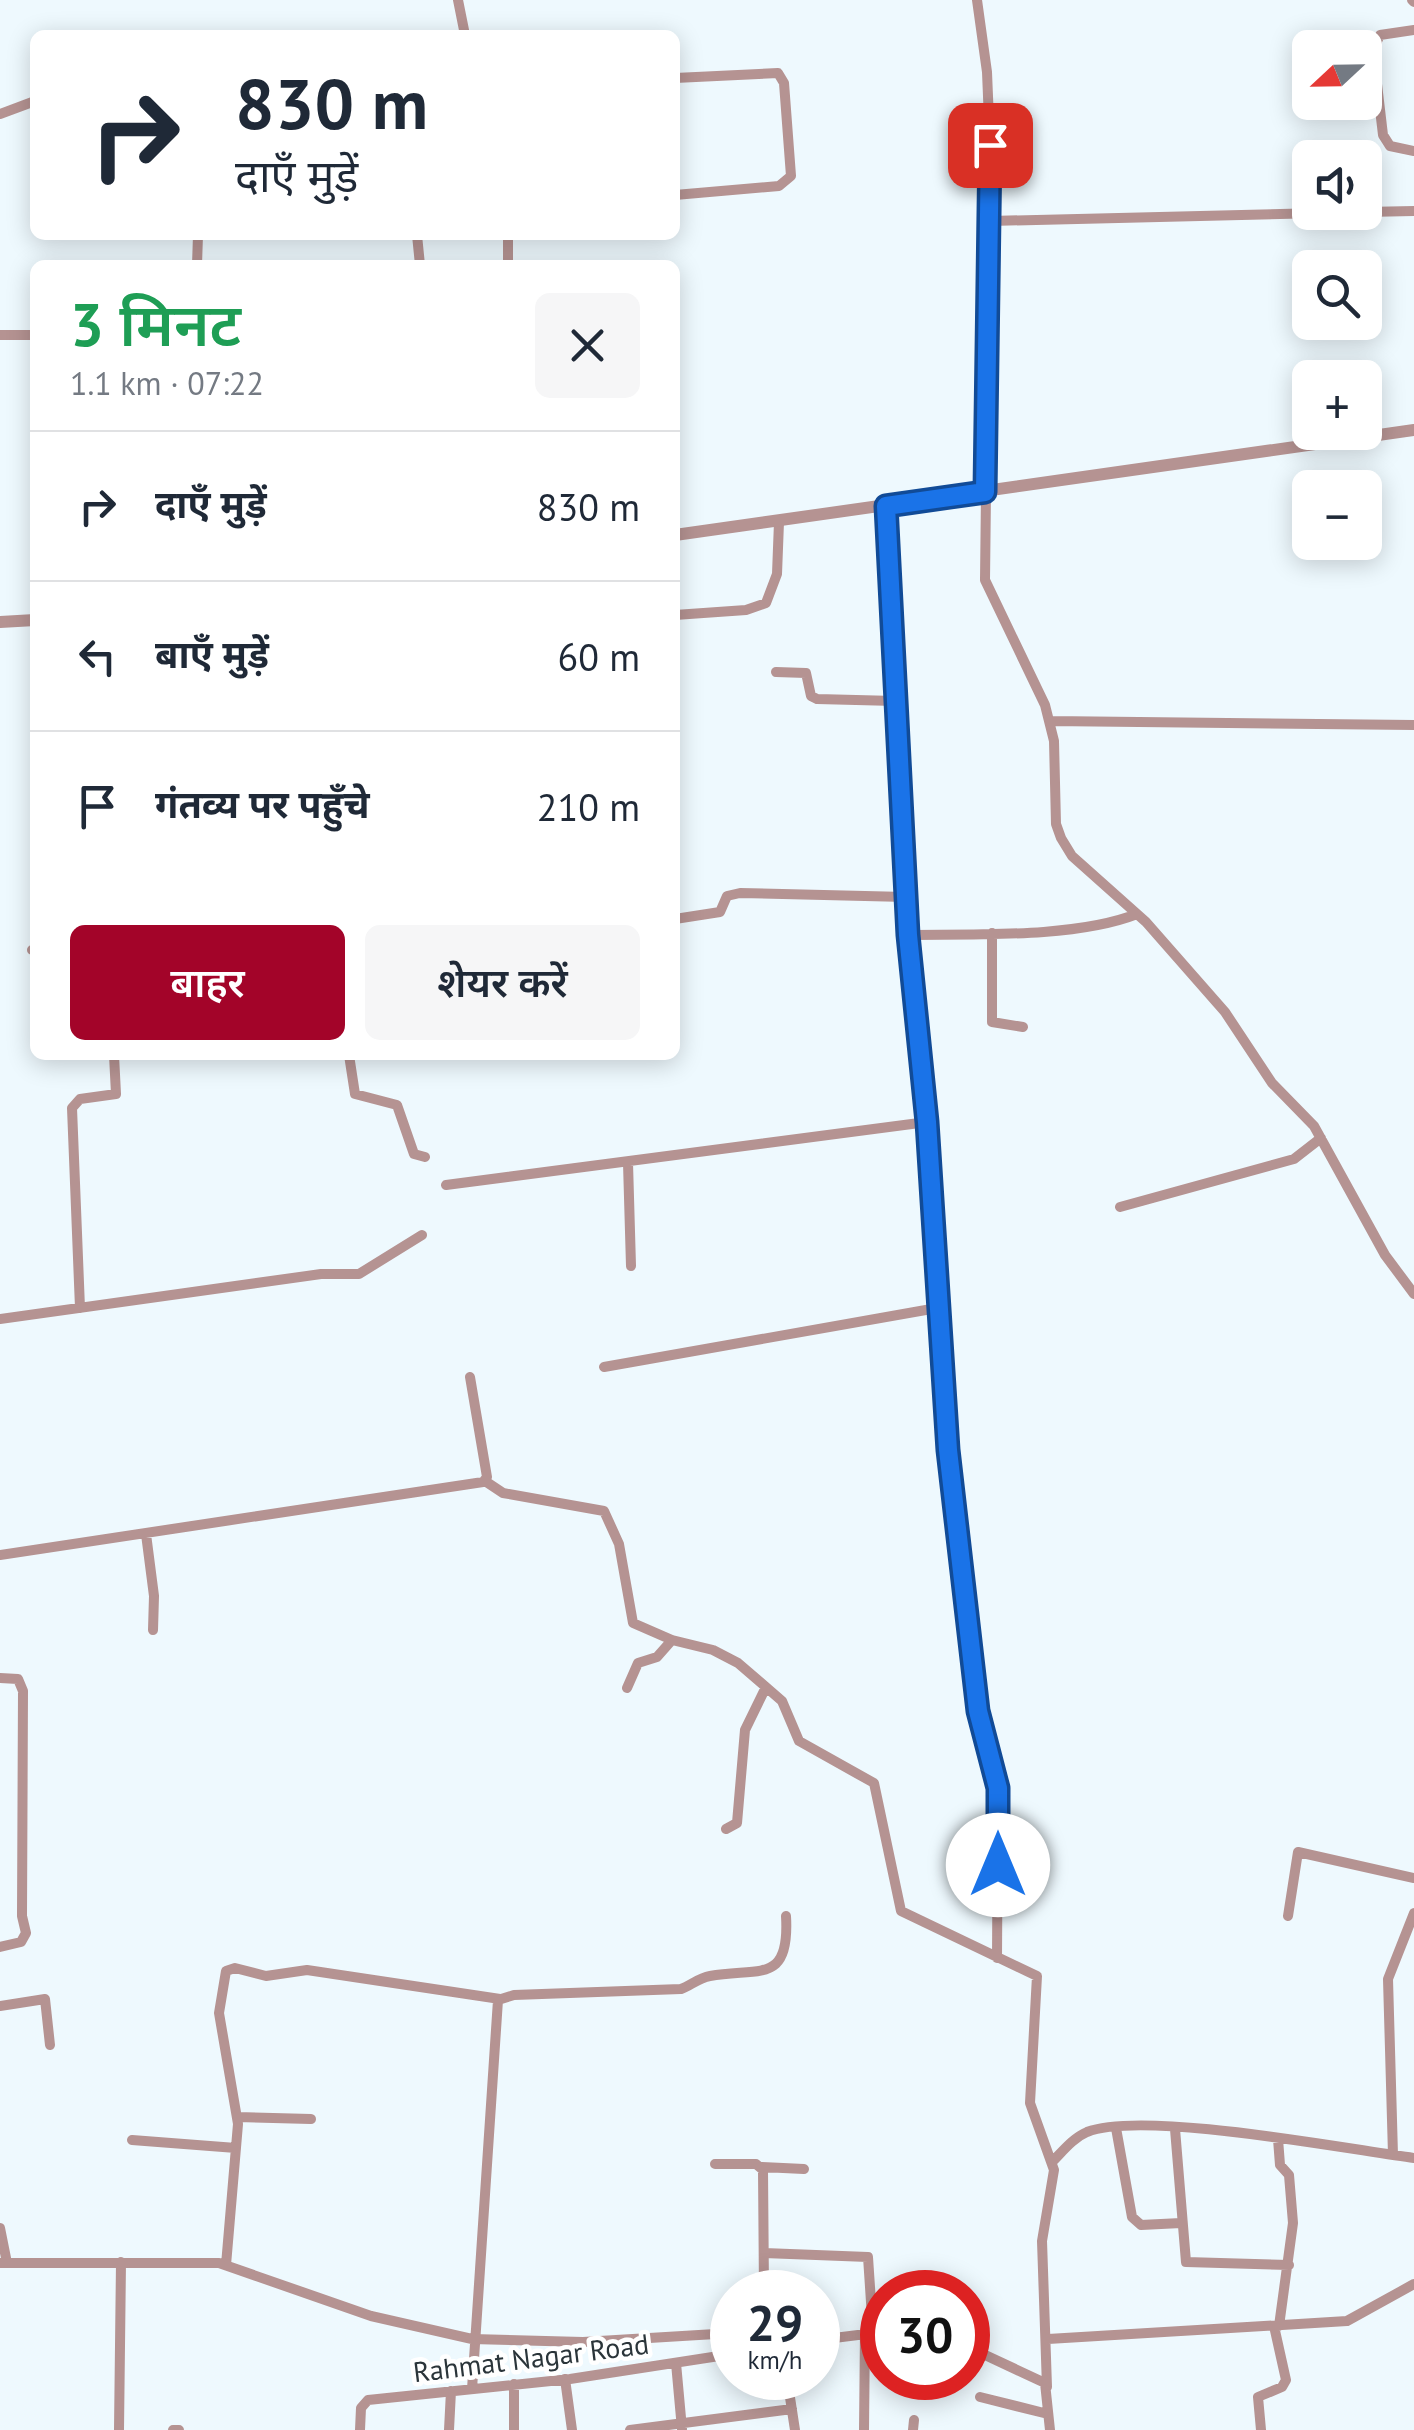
<!DOCTYPE html>
<html lang="hi">
<meta charset="utf-8">
<style>
body{margin:0;font-family:"PT Sans","Noto Sans Devanagari",sans-serif;background:#f6f6f7;color:#1f2937;height:100vh;display:flex;flex-direction:column;font-size:38px;white-space:nowrap}
*{box-sizing:border-box;margin:0}
p{font-size:32px;color:#747a83}
.icon{flex:none;width:55px;height:55px;fill:none;stroke:currentColor;stroke-width:2;stroke-linecap:round;stroke-linejoin:round}
.map{position:relative;flex:1;overflow:hidden}
.sheet{position:absolute;left:30px;top:260px;width:650px;height:800px;display:flex;flex-direction:column;background:#fff;border-radius:15px;box-shadow:0 5px 25px #0003}
.sheet>*{flex:none}
.hud{position:absolute;left:30px;top:30px;width:650px;height:210px;border-radius:15px;box-shadow:0 5px 25px #0003;background:#fff;color:#1f2937;overflow:hidden}
.needle{width:65px;rotate:248deg}
.controls{position:absolute;left:1292px;top:30px;display:grid;gap:20px}
.controls a{display:grid;place-items:center;width:90px;height:90px;border-radius:15px;background:#fff;box-shadow:0 5px 25px #0003;font-size:50px}
.speed{position:absolute;left:710px;top:2270px;display:flex;gap:20px;font-size:50px;font-weight:700;text-align:center}
.speed>*{display:grid;place-content:center;width:130px;height:130px;border-radius:50%;background:#fff;box-shadow:0 5px 25px #0003;line-height:1}
.speed small{font-size:25px;font-weight:400}
.speed .limit{border:15px solid #d22;background:#fff;color:#111}
.pin{position:absolute;display:grid;place-items:center;width:85px;height:85px;color:#fff;margin:-42px;border-radius:20px;box-shadow:0 5px 15px #0006}
.me{position:absolute;width:110px;margin:-55px;rotate:0deg;stroke-linejoin:round;filter:drop-shadow(0 0 8px #0008)}
.turn{display:flex;align-items:center;gap:35px;height:210px;padding:0 40px;font-size:45px}
.turn .icon{width:130px;height:130px;stroke-width:2.5}
.turn b{display:block;font-size:70px;line-height:85px}
.round{display:grid;place-items:center;flex:none;width:105px;height:105px;border-radius:15px;background:#f6f6f7}
.overview{display:flex;align-items:center;justify-content:space-between;height:170px;padding:0 40px}
h1{font-size:60px;font-weight:600;line-height:75px;color:#1e9e55}
.action{display:flex;gap:20px;margin-top:auto;padding:20px 40px}
.action a{flex:1;height:115px;border-radius:15px;background:#a30429;color:#fff;font-size:40px;font-weight:600;line-height:115px;text-align:center}
.action a+a{background:#f6f6f7;color:#1f2937}
ul{padding:0;list-style:none}
li{display:flex;align-items:center;gap:30px;height:150px;padding:0 40px;border-top:2px solid #e0e1e3}
li div{flex:1}
li b{display:block;font-size:38px}
li em{font-style:normal}
.map>svg:first-child{display:block}
</style>
<div class="map">
<svg width="1414" height="2430" viewBox="0 0 1414 2430">
<rect width="100%" height="100%" fill="#eef9fe"/>
<g fill="none" stroke-linecap="round" stroke-linejoin="round">
<path stroke="#b59392" stroke-width="10" d="M458,0L465,35
M977,0L987,72L990,145L985,580L1045,705L1054,741L1056,824L1061,838L1072,856L1146,922L1225,1012L1272,1083L1314,1126L1385,1255L1414,1294
M1412,0L1414,2
M1414,30L1380,35L1373,50L1383,135L1390,146L1414,151
M675,78L778,73L784,83L791,176L779,186L675,195
M0,114L35,101
M1365,212L1414,211
M991,221L1361,212
M417,235L420,265
M508,235V265
M197,265L198,235
M0,335H35
M885,505L908,935L924,1084L948,1450L978,1711L998,1788L997,1958
M675,615L746,610L766,603L777,574L779,522
M776,672L806,673L811,696L817,699L895,701
M1050,721L1414,725
M675,919L720,912L727,896L740,893L906,897
M992,933V1022L1023,1027
M908,935C975,934 1076,938 1137,914
M32,950H35
M349,1055L355,1094L397,1105L414,1154L425,1157
M628,1163L631,1266
M446,1185L927,1122
M1120,1207L1294,1159L1321,1138
M80,1308L72,1108L80,1099L116,1094L114,1055
M0,1319L321,1274H359L422,1235
M604,1367L937,1308
M485,1481L503,1493L604,1511L619,1544L633,1623L672,1640L713,1650L738,1663L782,1701L799,1741L874,1783L901,1911L1037,1976L1030,2103L1054,2170L1042,2241L1047,2387
M146,1534L154,1596L153,1630
M0,1555L483,1482L487,1477L470,1377
M0,1678L18,1679L23,1691L22,1916L26,1933L21,1942L0,1947
M627,1688L638,1663L657,1657L672,1640
M726,1829L737,1823L745,1730L766,1687
M1288,1916L1298,1852L1414,1878
M0,2006L45,1999L50,2045
M237,2117L311,2119
M1116,2128L1132,2217L1141,2225L1181,2223
M1175,2129L1186,2262L1289,2265
M1278,2139L1280,2165L1289,2175L1293,2223L1279,2326
M132,2140L236,2148
M1393,2155L1388,1979L1414,1913
M1052,2162C1063,2151 1073,2138 1087,2132C1143,2110 1346,2149 1414,2158
M715,2164H756L763,2170L764,2292
M762,2167L804,2169
M0,2228L7,2263
M764,2253L868,2257L873,2332
M0,2263H219L371,2316L472,2339L583,2342L732,2333
M226,2265L238,2124L219,2013L226,1971L235,1968L266,1976L307,1970L500,1999
M1048,2339L1347,2321L1414,2284
M818,2340L882,2332
M968,2347L1045,2383L1050,2430
M676,2363L682,2429
M787,2378L795,2430
M565,2379L572,2430
M514,2384V2430
M472,2389L498,2000L514,1995L681,1989C691,1985 699,1978 710,1976C759,1967 790,1985 786,1916
M980,2397L1048,2414
M119,2430L121,2262
M173,2430H179
M360,2430L361,2408L368,2400L570,2379L732,2354
M449,2430L451,2391
M630,2430L792,2409
M864,2430L865,2331
M913,2430L914,2420
M1261,2430L1258,2397L1282,2387L1286,2380L1274,2326"/>
<path stroke="#b59392" stroke-width="12" d="M675,535L1414,430
M0,622L35,620"/>
</g>
<g fill="none" stroke-linecap="round" stroke-linejoin="round">
<defs>
<path id="route" d="M990,145L985,492L886,506L908,935L927,1122L948,1450L978,1711L998,1788V1865"/>
</defs>
<use href="#route" stroke="#114b97" stroke-width="25"/>
<use href="#route" stroke="#1a73e8" stroke-width="18"/>
</g>
<g text-anchor="middle" stroke-width="9" stroke-linejoin="round" paint-order="stroke">
<g font-size="28" fill="#2b353a" stroke="#fff">
<text transform="translate(531 2358) rotate(-7)" y="10">Rahmat Nagar Road</text>
</g>
</g>
</svg>
<div class="controls">
<a><svg class="needle" viewBox="-14 -14 28 28"><path d="M0-13l5 13h-10z" fill="#e53935"/><path d="M0 13l5-13h-10z" fill="#747a83"/></svg></a>
<a><svg class="icon" aria-label="sound" viewBox="0 0 24 24"><path d="M4 9h4l5-4v14l-5-4H4zM17 9q2 3 0 6"/></svg></a>
<a><svg class="icon" aria-label="search" viewBox="0 0 24 24"><circle cx="10" cy="10" r="6"/><path d="M15 15l6 6"/></svg></a>
<a>+</a>
<a>−</a>
</div>
<div class="speed"><div>29<small>km/h</small></div><div class="limit">30</div></div>
<div class="pin" style="left:990px;top:145px;background:#d93025"><svg class="icon" aria-label="arrive" viewBox="0 0 24 24"><path d="M6 21V4h12l-3 4 3 4H6"/></svg></div>
<svg class="me" style="left:998px;top:1865px" viewBox="-20 -20 40 40"><circle r="19" fill="#fff"/><path d="M0-13L10 11 0 6-10 11z" fill="#1a73e8"/></svg>
<div class="hud">
<div class="turn"><svg class="icon" aria-label="right" viewBox="0 0 24 24"><path d="M7 20v-9h11M14 6l5 5-5 5"/></svg><div><b>830 m</b>दाएँ मुड़ें</div></div>
</div>
<section class="sheet">
<div class="overview"><div><h1>3 मिनट</h1><p>1.1 km · 07:22</p></div><a class="round"><svg class="icon" aria-label="close" viewBox="0 0 24 24"><path d="M6 6l12 12M18 6L6 18"/></svg></a></div>
<ul>
<li><svg class="icon" aria-label="right" viewBox="0 0 24 24"><path d="M7 20v-9h11M14 6l5 5-5 5"/></svg><div><b>दाएँ मुड़ें</b></div><em>830 m</em></li>
<li><svg class="icon" aria-label="left" viewBox="0 0 24 24"><path d="M17 20v-9H6M10 6l-5 5 5 5"/></svg><div><b>बाएँ मुड़ें</b></div><em>60 m</em></li>
<li><svg class="icon" aria-label="arrive" viewBox="0 0 24 24"><path d="M6 21V4h12l-3 4 3 4H6"/></svg><div><b>गंतव्य पर पहुँचे</b></div><em>210 m</em></li>
</ul>
<div class="action"><a>बाहर</a><a>शेयर करें</a></div>
</section>
</div>
